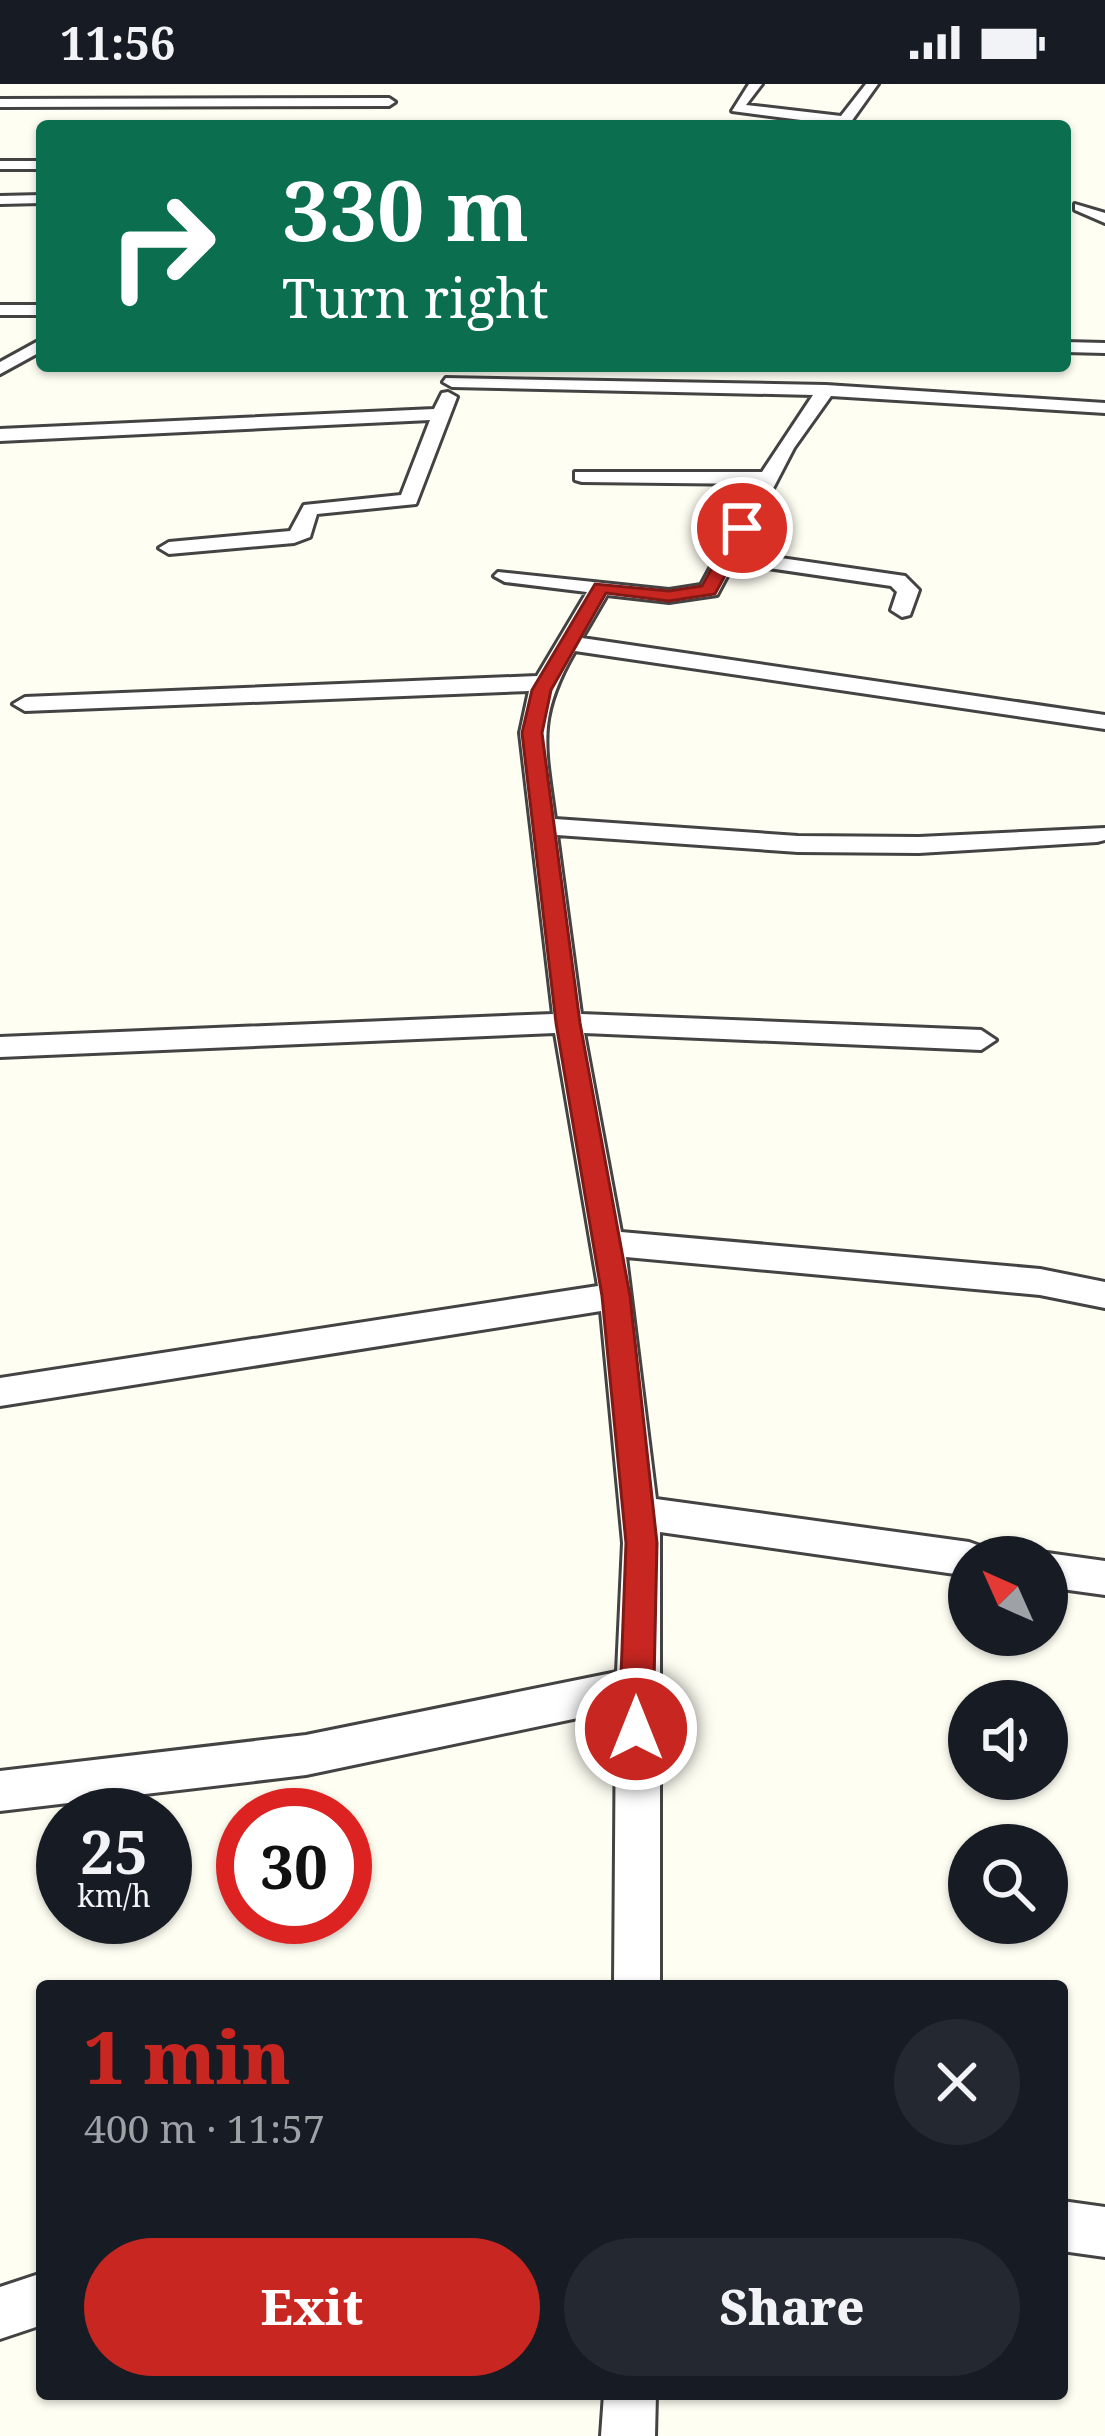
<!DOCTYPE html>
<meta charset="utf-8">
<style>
body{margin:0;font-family:"Noto Serif",serif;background:#242831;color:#f1f3f6;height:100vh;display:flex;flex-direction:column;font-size:45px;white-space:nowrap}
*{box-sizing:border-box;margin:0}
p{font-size:39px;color:#9ea1a6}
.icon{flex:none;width:66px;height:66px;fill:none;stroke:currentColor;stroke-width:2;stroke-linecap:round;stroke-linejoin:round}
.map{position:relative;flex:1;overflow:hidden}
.sheet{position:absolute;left:36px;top:1896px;width:1032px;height:420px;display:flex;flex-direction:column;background:#171b24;border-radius:12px;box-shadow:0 3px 9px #0004}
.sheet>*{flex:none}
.guide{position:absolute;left:36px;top:36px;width:1035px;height:252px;border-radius:12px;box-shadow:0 3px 9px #0004;background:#0b6e4f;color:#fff;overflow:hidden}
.needle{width:78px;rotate:315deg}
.controls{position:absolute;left:948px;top:1452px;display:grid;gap:24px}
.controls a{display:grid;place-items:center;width:120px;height:120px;border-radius:50%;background:#171b24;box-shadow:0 3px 9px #0004;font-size:60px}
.speed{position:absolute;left:36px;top:1704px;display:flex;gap:24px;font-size:60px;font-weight:700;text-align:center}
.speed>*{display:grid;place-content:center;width:156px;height:156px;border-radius:50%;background:#171b24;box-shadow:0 3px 9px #0004;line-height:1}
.speed small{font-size:30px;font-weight:400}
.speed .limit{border:18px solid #d22;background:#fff;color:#111}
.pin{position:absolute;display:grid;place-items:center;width:102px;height:102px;color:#fff;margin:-51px;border:6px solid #fff;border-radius:50%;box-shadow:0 3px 12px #0007}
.me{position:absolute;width:132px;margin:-66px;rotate:0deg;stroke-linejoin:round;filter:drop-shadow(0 0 9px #0008)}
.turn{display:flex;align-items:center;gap:42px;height:252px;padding:0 48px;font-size:54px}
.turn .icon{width:156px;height:156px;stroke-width:2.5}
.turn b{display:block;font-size:84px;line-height:102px}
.round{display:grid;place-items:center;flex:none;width:126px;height:126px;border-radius:63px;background:#242831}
.overview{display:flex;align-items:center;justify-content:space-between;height:204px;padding:0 48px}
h1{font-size:72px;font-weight:800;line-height:90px;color:#c72621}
.primary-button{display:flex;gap:24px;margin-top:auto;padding:24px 48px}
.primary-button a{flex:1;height:138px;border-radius:72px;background:#c72621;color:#fff;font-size:48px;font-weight:800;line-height:138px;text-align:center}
.primary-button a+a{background:#242831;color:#f1f3f6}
.status{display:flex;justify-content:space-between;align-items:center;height:84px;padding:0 60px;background:#171b24;direction:ltr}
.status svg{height:33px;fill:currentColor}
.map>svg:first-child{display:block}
</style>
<div class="status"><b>11:56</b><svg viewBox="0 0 49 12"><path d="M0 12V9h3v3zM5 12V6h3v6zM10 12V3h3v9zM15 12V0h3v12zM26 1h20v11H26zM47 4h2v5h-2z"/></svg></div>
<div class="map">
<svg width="1105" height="2352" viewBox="0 0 1105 2352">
<rect width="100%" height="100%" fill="#fffef3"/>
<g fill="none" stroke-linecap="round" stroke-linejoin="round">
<defs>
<path id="street" d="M749,0H762L746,21L841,32L866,0H878L848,42L732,27Z
M0,15L389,14L395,18L389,22L0,23Z
M0,77H42V85H0Z
M42,111V119L0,120V112Z
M1075,120L1105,129V139L1075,126Z
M0,221H42V231H0Z
M42,255V267L0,290V278Z
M1065,258L1105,259V269L1065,268Z
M446,294L826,301L1105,319V329L831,312L794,364L740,468L905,492L919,506L910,531L902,533L891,526L897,508L891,502L734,479L717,511L669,518L607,511L582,554L1105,631V645L575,567C536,634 545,661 555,735L798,752L919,753L1105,744V756L1097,758L919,769L798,768L557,751L581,930L981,946L996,956L981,966L584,949L621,1148L1040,1185L1105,1198V1224L1040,1211L626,1173L656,1415L969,1458L983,1463L987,1473H969V1492L660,1448V1902H614L616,1626L306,1691L0,1727V1687L306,1651L617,1588L623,1459L601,1227L0,1322V1294L598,1202L555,949L0,973V953L553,930L520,649L529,607L25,627L13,620L25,613L537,592L587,508L505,498L494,492L498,488L669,506L701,501L756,400L582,398L575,396V388H762L813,311L452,303L443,298Z
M448,308L457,313L416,420L317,430L310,453L294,459L169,470L159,464L169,458L290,447L304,421L401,411L430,336L0,357V345L434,325L442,309Z
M1047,1469L1105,1477V1511L1047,1503V1473H1036Z
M1062,2117L1105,2123V2173L1062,2167Z
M42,2189V2241L0,2255V2203Z
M604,2310H656L655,2352H601Z"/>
</defs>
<use href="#street" stroke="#434343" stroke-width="6"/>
<use href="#street" fill="#fff" fill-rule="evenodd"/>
</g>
<path fill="#c72621" stroke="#811915" stroke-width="3" d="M736,440L751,444L715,510L669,517L606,509L551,606L542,649L580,939L630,1212L657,1459L653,1645L648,1657L636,1661L624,1657L619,1645L626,1459L602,1212L556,939L522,649L532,606L595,500L669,507L702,502Z"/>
</svg>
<div class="controls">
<a><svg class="needle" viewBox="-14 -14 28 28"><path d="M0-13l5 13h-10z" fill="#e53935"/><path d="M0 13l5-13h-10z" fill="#9ea1a6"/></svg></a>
<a><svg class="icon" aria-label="sound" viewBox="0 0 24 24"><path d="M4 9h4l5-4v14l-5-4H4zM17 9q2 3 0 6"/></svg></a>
<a><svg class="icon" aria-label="search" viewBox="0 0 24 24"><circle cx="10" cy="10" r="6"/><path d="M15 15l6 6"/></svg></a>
</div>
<div class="speed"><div>25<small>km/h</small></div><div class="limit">30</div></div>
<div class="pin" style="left:742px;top:444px;background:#d93025"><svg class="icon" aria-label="arrive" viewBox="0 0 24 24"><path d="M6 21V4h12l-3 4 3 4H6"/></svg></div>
<svg class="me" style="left:636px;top:1645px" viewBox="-20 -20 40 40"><circle r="17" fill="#c72621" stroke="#fff" stroke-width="3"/><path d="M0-11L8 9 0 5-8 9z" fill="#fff"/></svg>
<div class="guide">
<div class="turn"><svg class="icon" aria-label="right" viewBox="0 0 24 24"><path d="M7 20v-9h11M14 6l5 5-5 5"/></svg><div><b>330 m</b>Turn right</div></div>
</div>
<section class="sheet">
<div class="overview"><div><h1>1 min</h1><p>400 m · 11:57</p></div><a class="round"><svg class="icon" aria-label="close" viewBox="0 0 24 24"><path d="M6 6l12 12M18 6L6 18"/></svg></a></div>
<div class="primary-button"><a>Exit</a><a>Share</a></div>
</section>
</div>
